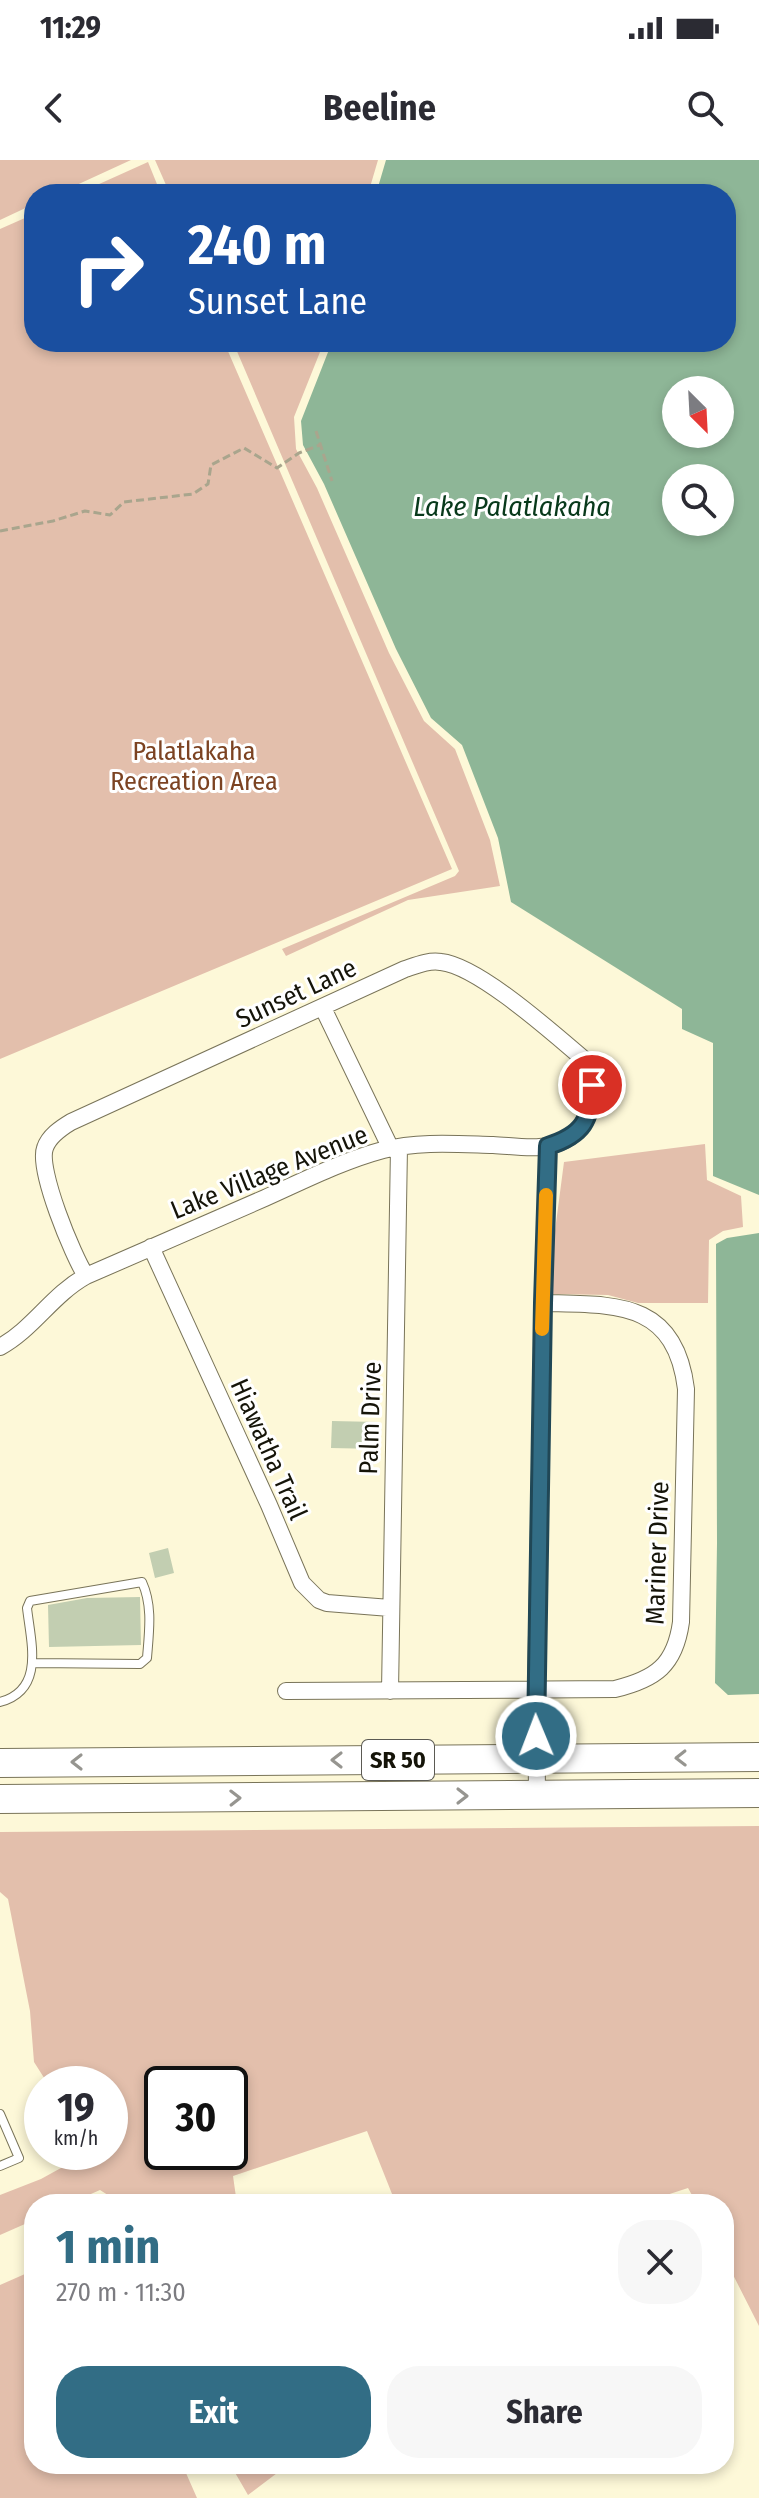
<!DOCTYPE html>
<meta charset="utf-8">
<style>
body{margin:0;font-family:"Fira Sans Condensed",sans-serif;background:#f7f7f7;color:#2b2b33;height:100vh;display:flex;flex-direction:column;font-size:30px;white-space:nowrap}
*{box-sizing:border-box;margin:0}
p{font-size:26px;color:#7c7c81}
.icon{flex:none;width:44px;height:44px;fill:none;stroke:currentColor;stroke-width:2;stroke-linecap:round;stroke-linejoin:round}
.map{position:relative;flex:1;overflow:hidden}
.sheet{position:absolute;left:24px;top:2034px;width:710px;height:280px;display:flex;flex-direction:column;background:#fff;border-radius:32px;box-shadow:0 4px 12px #0003}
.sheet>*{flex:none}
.guide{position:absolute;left:24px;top:24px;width:712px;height:168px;border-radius:32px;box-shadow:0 4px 12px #0003;background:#1a4fa0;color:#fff;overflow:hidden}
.needle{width:52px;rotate:156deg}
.buttons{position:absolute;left:662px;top:216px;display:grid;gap:16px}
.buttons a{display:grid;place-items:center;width:72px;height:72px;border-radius:50%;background:#fff;box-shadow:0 4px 12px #0003;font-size:40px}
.speed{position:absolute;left:24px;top:1906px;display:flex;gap:16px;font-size:40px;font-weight:700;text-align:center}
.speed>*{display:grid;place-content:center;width:104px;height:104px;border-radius:50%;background:#fff;box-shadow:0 4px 12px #0003;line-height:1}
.speed small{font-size:20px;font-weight:400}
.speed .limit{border:4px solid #111;border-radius:12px;background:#fff;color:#111}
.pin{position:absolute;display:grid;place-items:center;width:68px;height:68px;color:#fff;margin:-34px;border:4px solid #fff;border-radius:50%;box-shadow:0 2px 8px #0007}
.me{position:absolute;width:88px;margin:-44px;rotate:359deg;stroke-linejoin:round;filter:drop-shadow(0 0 6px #0008)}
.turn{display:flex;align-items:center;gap:28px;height:168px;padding:0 32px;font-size:36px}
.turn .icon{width:104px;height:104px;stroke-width:2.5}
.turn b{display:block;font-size:56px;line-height:68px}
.round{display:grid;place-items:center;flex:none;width:84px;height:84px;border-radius:32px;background:#f7f7f7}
.headline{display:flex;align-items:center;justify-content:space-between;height:136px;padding:0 32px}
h1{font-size:48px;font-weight:700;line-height:60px;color:#326d85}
.action{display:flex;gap:16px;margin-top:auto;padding:16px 32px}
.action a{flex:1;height:92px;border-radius:32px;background:#326d85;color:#fff;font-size:32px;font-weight:700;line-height:92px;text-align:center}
.action a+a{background:#f7f7f7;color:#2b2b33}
.status{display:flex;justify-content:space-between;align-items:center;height:56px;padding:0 40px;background:#fff;direction:ltr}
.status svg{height:22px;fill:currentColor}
header{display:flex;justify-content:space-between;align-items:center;height:104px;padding:0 32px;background:#fff;font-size:36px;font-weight:700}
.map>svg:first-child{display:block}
</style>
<div class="status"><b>11:29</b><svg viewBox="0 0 49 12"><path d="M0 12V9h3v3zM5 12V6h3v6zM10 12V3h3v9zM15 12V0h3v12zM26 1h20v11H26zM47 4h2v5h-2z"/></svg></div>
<header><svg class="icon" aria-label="back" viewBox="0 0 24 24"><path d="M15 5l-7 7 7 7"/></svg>Beeline<svg class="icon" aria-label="search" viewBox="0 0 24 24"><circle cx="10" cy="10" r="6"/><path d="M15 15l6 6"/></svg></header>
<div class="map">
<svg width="759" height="2338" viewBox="0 0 759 2338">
<rect width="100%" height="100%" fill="#fdf8d8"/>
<path fill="#e3bfac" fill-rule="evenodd" d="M0,0H131L57,34H34V44L0,60Z
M155,0H378L368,34H170Z
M148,2L161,34H77Z
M34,54V182H224L452,709L0,899V69Z
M233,182H324L294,257L296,289L317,328L389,493L424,561L455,589L490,680L500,726L408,740L286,796L282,789L455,716L459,711Z
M705,984L707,1020L741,1036L743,1067L723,1071L709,1080L708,1143H638L608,1135L552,1134L553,1086L564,1002Z
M759,1666V2166L724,2097V2044H697L688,2028L639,2044H396L367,1971L233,2016L237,2044H122L100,2030L68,2044H34V2060L0,2075V2035L41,2019L70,2003L72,1992H110V1924H48L34,1902L30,1851L8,1739L0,1732V1672ZM162,1924H230V1992H162Z
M34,2110V2304H182L197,2338H0V2125Z
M230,2304H289L248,2335Z"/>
<path fill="#8eb697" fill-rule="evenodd" d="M386,0H759V1035L713,1016V883L682,869V849L511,742L498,678L462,585L431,558L396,489L324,324L303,285L301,261L332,182H726V34H376ZM676,230H720V274H676ZM676,318H720V362H676Z
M759,1073V1534L728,1535L715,1523L717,1383L716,1084L727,1078Z"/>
<path fill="#c2ceb1" d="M332,1261L378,1262V1289L331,1288Z
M168,1388L174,1413L155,1418L149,1393Z
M140,1437L141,1485L49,1487L48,1445L87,1438Z"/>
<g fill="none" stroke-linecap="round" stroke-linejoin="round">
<defs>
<path id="service" d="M0,1542C45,1530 31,1483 27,1448L30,1441L142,1422C153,1446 149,1472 147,1498L140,1504L34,1503
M0,1954L19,1998L0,2006"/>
<path id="minor" d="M323,848L391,989
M151,1087L269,1345L302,1423L319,1440L327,1443L390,1448
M0,1187C33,1169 52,1135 86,1116C145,1090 205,1064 265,1038C303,1021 342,1001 383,990C418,981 457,984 493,985C516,986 543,992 565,980C594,964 599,930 586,901C555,875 479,806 441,802C429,800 417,805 405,809L71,962C61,968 49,976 45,988C37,1009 73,1096 86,1116
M286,1531L615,1529C656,1519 675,1505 681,1462L686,1229C675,1139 613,1145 543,1143
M390,1531L399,987
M537,1635L536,1531L543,1143L548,986"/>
<path id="trunk" d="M0,1603L759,1597
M0,1639L759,1633"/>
</defs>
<use href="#service" stroke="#797459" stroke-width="10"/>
<use href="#minor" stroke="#797459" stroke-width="18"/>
<use href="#trunk" stroke="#797459" stroke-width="30"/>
<path stroke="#a9a58d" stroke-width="3" stroke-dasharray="8 4" stroke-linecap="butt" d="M316,271L332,321
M0,371L53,361L85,351L110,355L124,342L193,334L208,324L211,305L244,288L277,308L299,293L320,285"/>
<use href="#service" stroke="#fff" stroke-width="8"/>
<use href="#minor" stroke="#fff" stroke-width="16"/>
<use href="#trunk" stroke="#fff" stroke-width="28"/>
</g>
<defs><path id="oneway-chevron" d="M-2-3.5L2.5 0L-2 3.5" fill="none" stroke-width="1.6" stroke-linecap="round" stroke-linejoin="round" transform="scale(2)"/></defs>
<g stroke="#969590">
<use href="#oneway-chevron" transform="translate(681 1598) rotate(179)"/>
<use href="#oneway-chevron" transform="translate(337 1600) rotate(180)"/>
<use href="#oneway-chevron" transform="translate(77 1602) rotate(180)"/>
<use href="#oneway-chevron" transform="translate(462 1636)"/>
<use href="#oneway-chevron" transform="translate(235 1638) rotate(-1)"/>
</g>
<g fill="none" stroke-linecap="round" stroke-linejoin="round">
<defs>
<path id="route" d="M536,1576L543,1143L548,986C583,975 591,960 592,925"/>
</defs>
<use href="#route" stroke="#204756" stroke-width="20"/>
<use href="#route" stroke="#326d85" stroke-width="14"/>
<path stroke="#f59e0b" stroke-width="14" d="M542,1169L546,1035"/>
</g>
<g text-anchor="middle" stroke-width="6" stroke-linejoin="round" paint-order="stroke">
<rect fill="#fff" stroke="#5b5a53" stroke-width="2" x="362" y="1580" width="72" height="40" rx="6"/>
<g font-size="24" font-weight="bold" fill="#151409">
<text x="398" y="1608">SR 50</text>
</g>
<g font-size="26" fill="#7c4322" stroke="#fff">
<text x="194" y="600">Palatlakaha<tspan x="194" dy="30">Recreation Area</tspan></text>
</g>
<g font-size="26" fill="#151409" stroke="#fff">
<text transform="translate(296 833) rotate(-25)" y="9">Sunset Lane</text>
<text transform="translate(269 1012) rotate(-22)" y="9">Lake Village Avenue</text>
<text transform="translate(370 1258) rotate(-88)" y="9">Palm Drive</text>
<text transform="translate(269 1289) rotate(66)" y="9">Hiawatha Trail</text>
<text transform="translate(657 1393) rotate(-88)" y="9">Mariner Drive</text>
</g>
<g font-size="28" font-style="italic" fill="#08391b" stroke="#fff">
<text x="512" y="356">Lake Palatlakaha</text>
</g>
</g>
</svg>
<div class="buttons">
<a><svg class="needle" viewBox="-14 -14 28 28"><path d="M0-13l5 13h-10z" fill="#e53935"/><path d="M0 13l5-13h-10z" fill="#7c7c81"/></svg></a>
<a><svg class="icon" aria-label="search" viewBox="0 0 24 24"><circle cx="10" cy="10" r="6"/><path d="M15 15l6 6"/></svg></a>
</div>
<div class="speed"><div>19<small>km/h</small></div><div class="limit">30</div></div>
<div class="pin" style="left:592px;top:925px;background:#d93025"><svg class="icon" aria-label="arrive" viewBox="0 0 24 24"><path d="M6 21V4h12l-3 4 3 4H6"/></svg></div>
<svg class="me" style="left:536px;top:1576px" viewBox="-20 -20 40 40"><circle r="17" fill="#326d85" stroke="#fff" stroke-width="3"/><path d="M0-11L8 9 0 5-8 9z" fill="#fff"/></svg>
<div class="guide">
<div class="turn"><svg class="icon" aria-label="right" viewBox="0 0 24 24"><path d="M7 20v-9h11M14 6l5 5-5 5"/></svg><div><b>240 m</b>Sunset Lane</div></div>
</div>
<section class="sheet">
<div class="headline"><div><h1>1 min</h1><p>270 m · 11:30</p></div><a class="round"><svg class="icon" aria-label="close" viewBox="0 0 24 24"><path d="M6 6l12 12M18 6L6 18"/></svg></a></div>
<div class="action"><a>Exit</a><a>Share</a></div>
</section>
</div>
